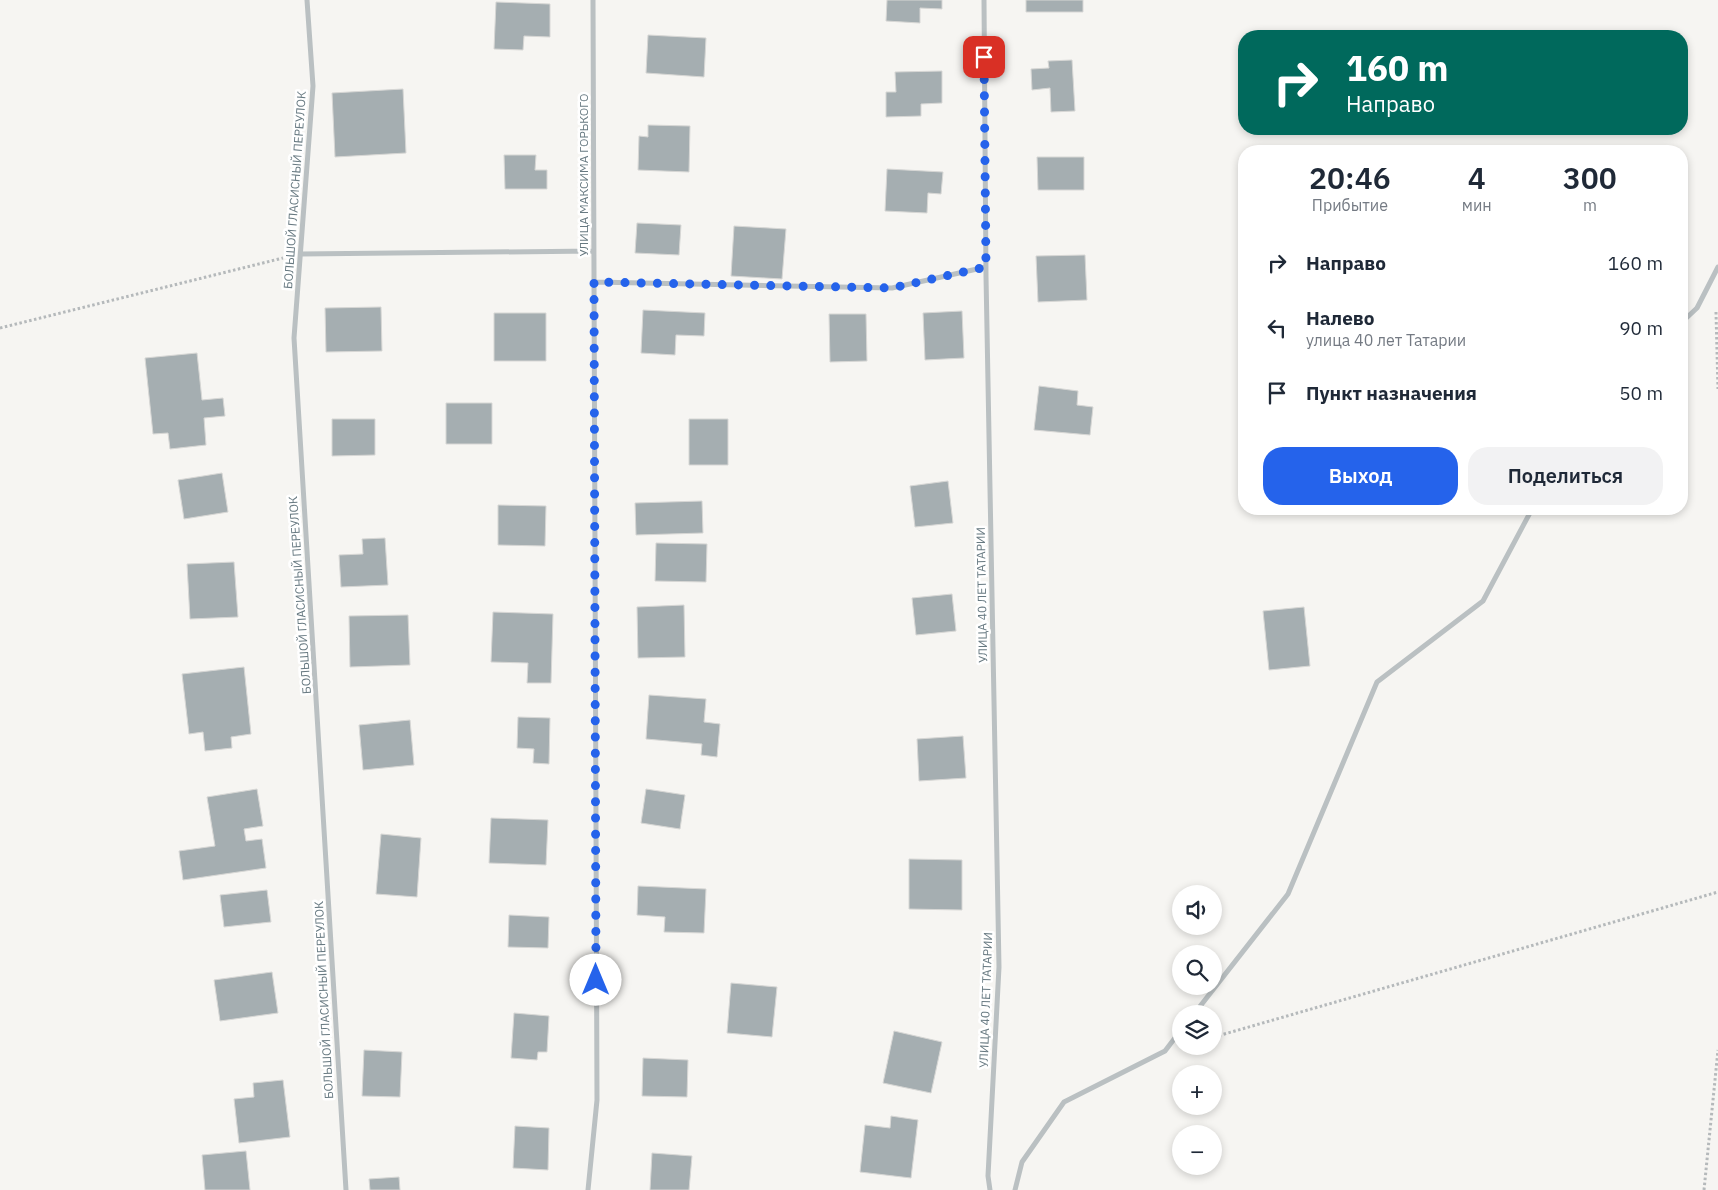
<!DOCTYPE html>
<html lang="ru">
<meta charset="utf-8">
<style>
body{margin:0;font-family:"IBM Plex Sans",sans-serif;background:#f2f2f3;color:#1f2937;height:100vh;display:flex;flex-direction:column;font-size:19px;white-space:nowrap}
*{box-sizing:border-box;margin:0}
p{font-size:16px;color:#747a83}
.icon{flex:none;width:28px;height:28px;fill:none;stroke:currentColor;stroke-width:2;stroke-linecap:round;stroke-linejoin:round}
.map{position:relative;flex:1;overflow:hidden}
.side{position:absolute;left:1238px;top:145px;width:450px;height:370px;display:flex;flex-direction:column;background:#fff;border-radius:20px;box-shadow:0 2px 8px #0003}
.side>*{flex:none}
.top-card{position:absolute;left:1238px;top:30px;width:450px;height:105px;border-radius:20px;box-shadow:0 2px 8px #0003;background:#00695c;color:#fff;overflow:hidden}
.tools{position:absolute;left:1172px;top:885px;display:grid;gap:10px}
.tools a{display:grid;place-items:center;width:50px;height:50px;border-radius:50%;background:#fff;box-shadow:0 2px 8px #0003;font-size:25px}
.pin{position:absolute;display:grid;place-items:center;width:42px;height:42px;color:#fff;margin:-21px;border-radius:10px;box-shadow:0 2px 8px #0006}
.me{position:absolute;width:55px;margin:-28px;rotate:0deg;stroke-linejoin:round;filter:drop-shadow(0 0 4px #0008)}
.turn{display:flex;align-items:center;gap:18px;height:105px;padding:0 25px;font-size:22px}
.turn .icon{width:65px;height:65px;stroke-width:2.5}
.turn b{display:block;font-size:35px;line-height:42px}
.eta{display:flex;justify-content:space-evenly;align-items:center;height:85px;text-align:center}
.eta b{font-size:30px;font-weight:600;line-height:35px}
.primary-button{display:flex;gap:10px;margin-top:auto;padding:10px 25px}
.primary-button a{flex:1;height:58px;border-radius:20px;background:#2563eb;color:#fff;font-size:20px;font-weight:600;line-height:58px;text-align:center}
.primary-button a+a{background:#f2f2f3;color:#1f2937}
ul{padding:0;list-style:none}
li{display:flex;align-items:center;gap:15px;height:65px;padding:0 25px}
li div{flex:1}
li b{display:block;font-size:19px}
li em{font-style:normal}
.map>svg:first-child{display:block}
</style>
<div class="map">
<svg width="1718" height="1190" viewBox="0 0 1718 1190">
<rect width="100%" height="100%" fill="#f6f5f2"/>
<path fill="#a5aeb1" stroke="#d7d7d5" d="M887,0H942V9L920,8V23L886,21Z
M1026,0H1083V12H1026Z
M496,2L550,4V37L524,36L523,50L494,49Z
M648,35L706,38L704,77L646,73Z
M1072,60L1075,111L1051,112L1050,88L1032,90L1031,69L1049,68L1048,61Z
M942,71V103L921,104V116L886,117V92H896L895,72Z
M403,89L406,153L335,157L332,93Z
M648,125L690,126L689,172L638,170L639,136L648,137Z
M504,155H536L535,170H547V189H505Z
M1037,157H1084V190H1038Z
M887,169L943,172L941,194L928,193L927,213L885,211Z
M637,223L681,225L679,255L635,253Z
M734,226L786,229L782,279L731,276Z
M1085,255L1087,300L1038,302L1036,256Z
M381,307L382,351L326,352L325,308Z
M643,310L705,313L704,336L676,335L675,355L641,353Z
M962,311L964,358L925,360L923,313Z
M494,313H546V361H494Z
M829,314H866L867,361L830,362Z
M197,353L202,400L223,398L225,416L204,418L206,445L170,449L168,433L153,434L145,358Z
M1039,386L1078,391L1077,405L1093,407L1090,435L1034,430Z
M446,403H492V444H446Z
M332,419H375V455L332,456Z
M689,419H728V465H689Z
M222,473L228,512L184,519L178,480Z
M948,481L953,523L915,527L910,486Z
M702,501L703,533L636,535L635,503Z
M498,505L546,506L545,546L498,545Z
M385,538L388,585L341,587L339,555L363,554L362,539Z
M656,543L707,544L706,582L655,581Z
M234,562L238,617L190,619L187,564Z
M952,594L956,631L916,635L912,598Z
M684,605L685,657L638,658L637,607Z
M1304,607L1310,666L1269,670L1263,611Z
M493,612L553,614L551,683H527L528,663L491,662Z
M408,615L410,665L350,667L349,616Z
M244,667L251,734L231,737L232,748L205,751L203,732L189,734L182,674Z
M649,695L706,699L704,722L720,724L717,757L701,755L702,744L646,739Z
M518,717L550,718L549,764L533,763L534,749L517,748Z
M410,720L414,765L363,770L359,725Z
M963,736L966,778L919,781L917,739Z
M257,789L263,826L244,829L246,841L262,839L266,868L183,880L179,851L215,846L207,797Z
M646,789L685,795L680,829L641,823Z
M491,818L548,820L546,865L489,863Z
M381,834L421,838L417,897L376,894Z
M909,859L962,860V910L909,909Z
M638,886L706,889L704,933L664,932L665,917L637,915Z
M267,890L271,922L224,927L220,895Z
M509,915L549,917L548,948L508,947Z
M272,972L278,1013L220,1021L214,980Z
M731,983L777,987L772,1037L727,1033Z
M514,1013L549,1016L547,1052H538L537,1060L511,1058Z
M894,1031L942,1042L931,1093L883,1083Z
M364,1050L402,1052L400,1097L362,1096Z
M643,1058L688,1060L687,1097L642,1096Z
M283,1080L290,1137L239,1143L234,1099L254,1097L253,1083Z
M891,1116L918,1120L911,1178L860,1172L865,1125L890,1128Z
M515,1126L549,1128L548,1170L513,1168Z
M246,1151L250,1190H205L202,1155Z
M652,1153L692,1156L689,1190H650Z
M399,1177L400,1190H370L369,1179Z"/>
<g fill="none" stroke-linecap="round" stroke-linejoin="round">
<path stroke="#b5b9bb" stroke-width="3" stroke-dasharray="2.5 2.5" stroke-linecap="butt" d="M1716,312L1718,389
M0,328L283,258
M1214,1037L1718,892
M1704,1190L1718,1050"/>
<path stroke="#bac0c2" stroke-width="5" d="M307,0L313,86L294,338L346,1190
M984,0L986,276L999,967L988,1176L990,1190
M301,254L594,251
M594,282L892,288L986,267
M1681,323L1697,308L1718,267
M1194,1014L1288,894L1377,682L1483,601L1532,509
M588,1190L597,1100L593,0
M1015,1190L1022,1162L1064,1102L1165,1051L1181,1030"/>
</g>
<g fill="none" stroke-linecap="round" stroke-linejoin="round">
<path stroke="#2563eb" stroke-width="9" stroke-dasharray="0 16.2" d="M596,980L594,282L892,288L986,267L984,57"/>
</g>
<g text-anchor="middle" stroke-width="5" stroke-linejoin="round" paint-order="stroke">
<g font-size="12" fill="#677981" stroke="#fff">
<text transform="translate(584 175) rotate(-90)" y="4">УЛИЦА МАКСИМА ГОРЬКОГО</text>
<text transform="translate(295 190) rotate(-86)" y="4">БОЛЬШОЙ ГЛАСИСНЫЙ ПЕРЕУЛОК</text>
<text transform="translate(300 595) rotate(-94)" y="4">БОЛЬШОЙ ГЛАСИСНЫЙ ПЕРЕУЛОК</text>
<text transform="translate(982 595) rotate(-91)" y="4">УЛИЦА 40 ЛЕТ ТАТАРИИ</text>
<text transform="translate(324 1000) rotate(-93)" y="4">БОЛЬШОЙ ГЛАСИСНЫЙ ПЕРЕУЛОК</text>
<text transform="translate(986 1000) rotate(-88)" y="4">УЛИЦА 40 ЛЕТ ТАТАРИИ</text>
</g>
</g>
</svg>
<div class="tools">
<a><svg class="icon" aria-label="sound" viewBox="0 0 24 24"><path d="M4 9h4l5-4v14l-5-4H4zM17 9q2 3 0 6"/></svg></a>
<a><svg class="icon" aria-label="search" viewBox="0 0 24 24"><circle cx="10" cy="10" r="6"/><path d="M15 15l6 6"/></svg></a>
<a><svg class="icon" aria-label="layers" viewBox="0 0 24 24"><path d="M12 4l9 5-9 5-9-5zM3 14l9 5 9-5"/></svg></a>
<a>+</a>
<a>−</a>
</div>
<div class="pin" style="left:984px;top:57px;background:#d93025"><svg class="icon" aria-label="arrive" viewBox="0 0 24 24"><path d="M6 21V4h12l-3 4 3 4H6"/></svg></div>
<svg class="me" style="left:596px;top:980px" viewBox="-20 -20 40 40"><circle r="19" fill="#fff"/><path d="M0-13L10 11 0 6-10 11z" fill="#2563eb"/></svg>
<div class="top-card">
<div class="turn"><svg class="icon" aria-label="right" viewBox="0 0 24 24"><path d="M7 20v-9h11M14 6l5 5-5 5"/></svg><div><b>160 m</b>Направо</div></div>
</div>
<section class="side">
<div class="eta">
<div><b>20:46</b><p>Прибытие</p></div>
<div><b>4</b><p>мин</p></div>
<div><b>300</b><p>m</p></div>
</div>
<ul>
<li><svg class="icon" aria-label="right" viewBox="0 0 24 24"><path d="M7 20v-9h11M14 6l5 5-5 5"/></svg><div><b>Направо</b></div><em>160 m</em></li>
<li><svg class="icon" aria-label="left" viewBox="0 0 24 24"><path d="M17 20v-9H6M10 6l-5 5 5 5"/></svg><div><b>Налево</b><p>улица 40 лет Татарии</p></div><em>90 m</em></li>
<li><svg class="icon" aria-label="arrive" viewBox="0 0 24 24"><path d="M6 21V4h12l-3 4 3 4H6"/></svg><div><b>Пункт назначения</b></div><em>50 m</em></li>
</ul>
<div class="primary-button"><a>Выход</a><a>Поделиться</a></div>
</section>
</div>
